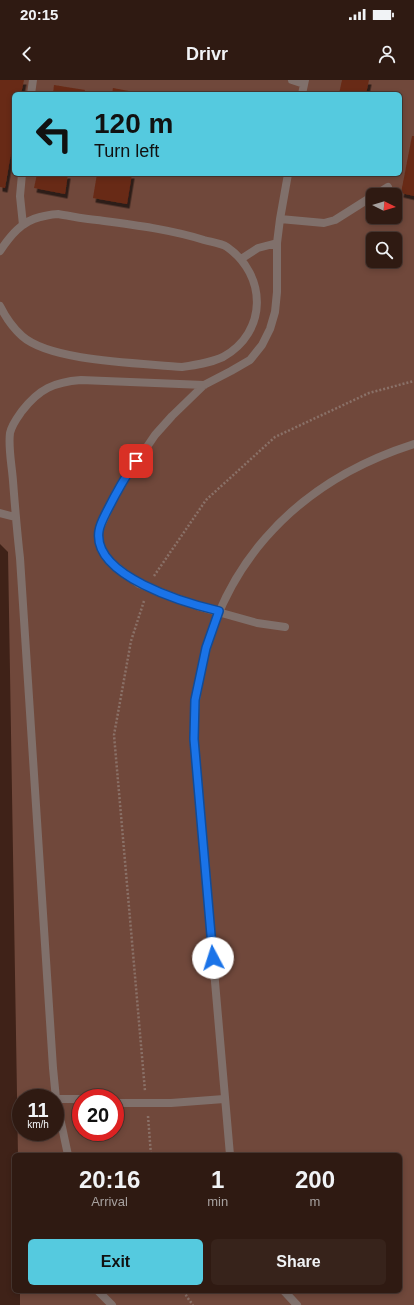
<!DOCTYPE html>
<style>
body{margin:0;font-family:Helvetica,sans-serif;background:#37231b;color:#f1f3f6;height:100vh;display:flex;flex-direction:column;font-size:15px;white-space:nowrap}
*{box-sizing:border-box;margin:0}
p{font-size:13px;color:#a7a19f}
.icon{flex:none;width:22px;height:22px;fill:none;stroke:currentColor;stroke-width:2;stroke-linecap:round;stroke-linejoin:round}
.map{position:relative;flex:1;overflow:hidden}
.details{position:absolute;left:12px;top:1073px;width:390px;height:140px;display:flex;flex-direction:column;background:#2f1a12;border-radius:6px;box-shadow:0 2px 6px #0003,0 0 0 1px #4a3832}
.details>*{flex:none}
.guide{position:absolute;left:12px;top:12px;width:390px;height:84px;border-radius:6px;box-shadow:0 2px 6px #0003,0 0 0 1px #4a3832;background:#55cadf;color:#111;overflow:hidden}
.needle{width:26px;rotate:95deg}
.fabs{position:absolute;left:366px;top:108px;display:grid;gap:8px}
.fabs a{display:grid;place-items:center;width:36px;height:36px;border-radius:6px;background:#2f1a12;box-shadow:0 2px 6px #0003,0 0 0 1px #4a3832;font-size:20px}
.speed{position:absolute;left:12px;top:1009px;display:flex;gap:8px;font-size:20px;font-weight:700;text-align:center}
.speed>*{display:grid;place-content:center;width:52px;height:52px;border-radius:50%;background:#2f1a12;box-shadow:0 2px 6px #0003,0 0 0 1px #4a3832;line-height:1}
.speed small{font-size:10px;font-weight:400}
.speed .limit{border:6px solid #d22;background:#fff;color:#111}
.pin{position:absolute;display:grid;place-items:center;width:34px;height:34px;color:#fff;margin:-17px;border-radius:8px;box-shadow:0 2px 6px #0006}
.me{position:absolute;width:44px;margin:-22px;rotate:355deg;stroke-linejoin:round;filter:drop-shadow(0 0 3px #0008)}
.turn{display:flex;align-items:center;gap:14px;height:84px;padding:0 16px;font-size:18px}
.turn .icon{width:52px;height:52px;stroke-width:2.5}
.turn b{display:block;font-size:28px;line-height:34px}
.eta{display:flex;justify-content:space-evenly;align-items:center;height:68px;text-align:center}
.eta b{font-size:24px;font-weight:700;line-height:28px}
.primary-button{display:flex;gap:8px;margin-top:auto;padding:8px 16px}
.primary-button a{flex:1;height:46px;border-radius:6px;background:#55cadf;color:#111;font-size:16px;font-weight:700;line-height:46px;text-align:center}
.primary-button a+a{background:#37231b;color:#f1f3f6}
.status{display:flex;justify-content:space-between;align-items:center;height:28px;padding:0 20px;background:#2f1a12;direction:ltr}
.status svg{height:11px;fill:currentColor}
header{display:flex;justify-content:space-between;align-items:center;height:52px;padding:0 16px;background:#2f1a12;font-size:18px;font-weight:700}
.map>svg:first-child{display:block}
</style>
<div class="status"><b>20:15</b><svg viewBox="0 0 49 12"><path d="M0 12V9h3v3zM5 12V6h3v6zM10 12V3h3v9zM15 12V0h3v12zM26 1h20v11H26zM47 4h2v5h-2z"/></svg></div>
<header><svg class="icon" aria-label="back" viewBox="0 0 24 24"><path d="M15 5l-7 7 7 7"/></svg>Drivr<svg class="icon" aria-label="person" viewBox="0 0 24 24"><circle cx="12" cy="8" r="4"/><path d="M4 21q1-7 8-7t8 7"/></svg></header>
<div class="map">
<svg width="414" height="1225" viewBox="0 0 414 1225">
<defs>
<filter id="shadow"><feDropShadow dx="2.5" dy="4.5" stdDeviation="0" flood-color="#0009"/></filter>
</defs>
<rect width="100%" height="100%" fill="#3f2218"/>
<path fill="#70483b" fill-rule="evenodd" d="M0,0H414V1225H20V1211H400V1075H18L8,472L0,464ZM14,14H400V94H14ZM373,115H395V137H373ZM373,159H395V181H373ZM21,1018H55V1052H21ZM81,1018H115V1052H81Z"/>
<path fill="#682a15" filter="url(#shadow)" d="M0,0H24L21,14H14V56L5,108L0,107Z
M342,0H369L366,14H339Z
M54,5L85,10L84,14H53Z
M113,8L139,13V14H112Z
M412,56H414V116L401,113Z
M37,94H68L65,114L34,108Z
M97,94H132L127,124L93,118Z"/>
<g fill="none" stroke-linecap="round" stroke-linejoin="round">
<path stroke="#8a7168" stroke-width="2.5" stroke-dasharray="2 2" stroke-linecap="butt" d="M154,496L206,420L275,357L369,313L414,301
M144,521L131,561L114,655L145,1011
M148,1036L151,1075
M184,1211L187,1217L193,1225"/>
<path stroke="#80706b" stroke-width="8" d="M292,0L304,4
M31,14L33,0
M302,14L305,0
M22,94L20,116L23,145
M288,94L280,139L324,143L335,140L373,116
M375,115L388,107
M280,139L277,163V212L275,232L270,249L262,265L250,280L231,291L204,305L172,336L155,355L117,411L99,450V461L101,469L109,481L139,504L200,527L257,543L285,547
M0,171C10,156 22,141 40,137C45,136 53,134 58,134C71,136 84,139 97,140C133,145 169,149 204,160C211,162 221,163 227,167C267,195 268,252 223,277C210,283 196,285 182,287C143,283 51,282 22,256C12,247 6,238 0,226
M241,179L258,168L277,163
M0,433L15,437
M56,1019H81
M115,1023H171L224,1019
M68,1075L56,1019L53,988L20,478C17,452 15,427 13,401C12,386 8,368 10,353C12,344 17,338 22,331C39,309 54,302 81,300L204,305
M230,1075L194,659C195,646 194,633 196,620C212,491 292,403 414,364
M98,1211L112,1225
M284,1211L297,1225"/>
</g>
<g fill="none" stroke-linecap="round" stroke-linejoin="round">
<defs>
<path id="route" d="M136,381C125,397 116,413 107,431C104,437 100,444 99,451C92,496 185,523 219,531L206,568L195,620L194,659L213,878"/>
</defs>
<use href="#route" stroke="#114b97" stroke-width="10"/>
<use href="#route" stroke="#1a73e8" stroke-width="7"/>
</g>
</svg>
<div class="fabs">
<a><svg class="needle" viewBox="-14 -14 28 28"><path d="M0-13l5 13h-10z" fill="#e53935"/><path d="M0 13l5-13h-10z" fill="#a7a19f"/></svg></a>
<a><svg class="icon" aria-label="search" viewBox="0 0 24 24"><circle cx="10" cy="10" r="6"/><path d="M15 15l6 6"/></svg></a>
</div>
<div class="speed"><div>11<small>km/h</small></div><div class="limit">20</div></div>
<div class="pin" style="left:136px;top:381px;background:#d93025"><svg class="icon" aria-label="arrive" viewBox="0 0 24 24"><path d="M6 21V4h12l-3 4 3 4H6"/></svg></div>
<svg class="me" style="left:213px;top:878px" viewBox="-20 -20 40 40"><circle r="19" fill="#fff"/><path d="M0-13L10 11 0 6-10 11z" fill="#1a73e8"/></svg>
<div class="guide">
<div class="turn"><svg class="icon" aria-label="left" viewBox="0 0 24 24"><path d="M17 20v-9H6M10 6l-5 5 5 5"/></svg><div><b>120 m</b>Turn left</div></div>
</div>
<section class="details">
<div class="eta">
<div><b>20:16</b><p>Arrival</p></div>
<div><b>1</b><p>min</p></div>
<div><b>200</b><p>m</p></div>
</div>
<div class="primary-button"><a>Exit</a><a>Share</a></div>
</section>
</div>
